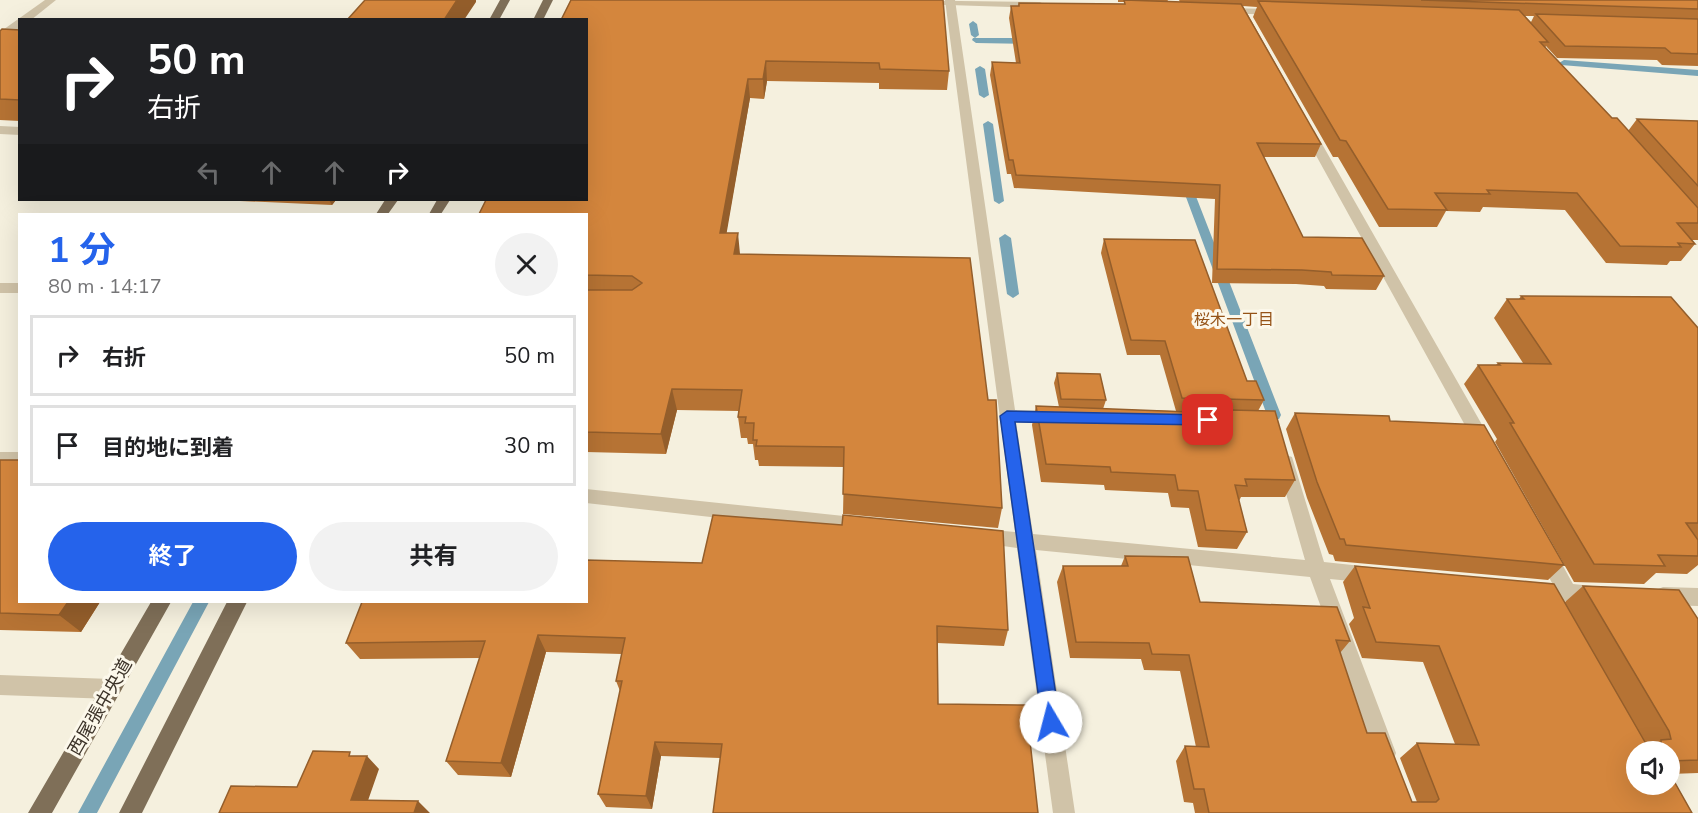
<!DOCTYPE html>
<html lang="ja">
<meta charset="utf-8">
<style>
body{margin:0;font-family:"Nunito Sans","Noto Sans JP",sans-serif;background:#f2f2f2;color:#202124;height:100vh;display:flex;flex-direction:column;font-size:22px;white-space:nowrap}
*{box-sizing:border-box;margin:0}
p{font-size:20px;color:#757577}
.icon{flex:none;width:33px;height:33px;fill:none;stroke:currentColor;stroke-width:2;stroke-linecap:round;stroke-linejoin:round}
.map{position:relative;flex:1;overflow:hidden}
.sheet{position:absolute;left:18px;top:213px;width:570px;height:390px;display:flex;flex-direction:column;background:#fff;border-radius:0px;box-shadow:0 6px 24px #0002}
.sheet>*{flex:none}
.hud{position:absolute;left:18px;top:18px;width:570px;height:183px;border-radius:0px;box-shadow:0 6px 24px #0002;background:#202124;color:#fff;overflow:hidden}
.tools{position:absolute;left:1626px;top:741px;display:grid;gap:12px}
.tools a{display:grid;place-items:center;width:54px;height:54px;border-radius:50%;background:#fff;box-shadow:0 6px 24px #0002;font-size:30px}
.pin{position:absolute;display:grid;place-items:center;width:51px;height:51px;color:#fff;margin:-26px;border-radius:12px;box-shadow:0 3px 9px #0006}
.me{position:absolute;width:66px;margin:-33px;rotate:352deg;stroke-linejoin:round;filter:drop-shadow(0 0 4px #0008)}
.turn{display:flex;align-items:center;gap:21px;height:126px;padding:0 30px;font-size:27px}
.turn .icon{width:78px;height:78px;stroke-width:2.5}
.turn b{display:block;font-size:42px;line-height:51px}
.lanes{display:flex;align-items:center;height:57px;padding:0 30px;background:#0003;justify-content:center;gap:30px;direction:ltr}
.lanes .off{opacity:.35}
.round{display:grid;place-items:center;flex:none;width:63px;height:63px;border-radius:32px;background:#f2f2f2}
.summary{display:flex;align-items:center;justify-content:space-between;height:102px;padding:0 30px}
h1{font-size:36px;font-weight:700;line-height:45px;color:#2563eb}
.cta{display:flex;gap:12px;margin-top:auto;padding:12px 30px}
.cta a{flex:1;height:69px;border-radius:36px;background:#2563eb;color:#fff;font-size:24px;font-weight:700;line-height:69px;text-align:center}
.cta a+a{background:#f2f2f2;color:#202124}
ul{padding:0;list-style:none}
li{display:flex;align-items:center;gap:18px;height:81px;margin:0 12px 9px;padding:0 18px;border:3px solid #e0e0e0;border-radius:0px}
li div{flex:1}
li b{display:block;font-size:22px}
li em{font-style:normal}
.map>svg:first-child{display:block}
</style>
<div class="map">
<svg width="1698" height="813" viewBox="0 0 1698 813">
<rect width="100%" height="100%" fill="#f5f0de"/>
<g fill="none" stroke-linecap="round" stroke-linejoin="round">
<path fill="#79a5b6" fill-rule="evenodd" d="M973,21L977,24L979,35L975,38L971,35L969,24Z
M973,38H1029L1033,41L1029,44L976,43L972,40Z
M1564,60L1698,70V76L1561,65L1559,63Z
M980,66L985,69L989,95L984,98L979,95L975,69Z
M988,121L993,124L1004,201L999,204L994,201L983,124Z
M1185,178L1190,181L1281,415L1279,419H1269L1267,415L1180,181Z
M1005,234L1011,238L1019,294L1013,298L1007,294L999,238Z
M193,602H209L97,813H78Z"/>
<path fill="#d0c3a8" fill-rule="evenodd" d="M45,0H56L31,20H20V28L0,40V32Z
M945,0H955L1015,410L1054,411L1060,413L1062,417L1060,421L1054,423L1016,422L1033,534L1305,560L1277,462L1280,457L1286,455L1292,457L1324,562L1371,567L1378,569L1381,575L1378,581L1371,583L1330,579L1396,753L1393,761L1385,764L1377,761L1310,577L1036,550L1075,813H1053L1017,548L975,542L973,537L975,532L982,529L1015,532Z
M0,126L20,127V135L0,134Z
M1308,126L1314,130L1489,437L1492,442L1489,447L1483,449L1477,447L1302,130Z
M0,283H20V293H0Z
M0,452H20V466H0Z
M586,489L863,518L870,521L872,526L870,531L863,534L586,503Z
M1546,546L1553,548L1573,584L1602,587L1605,593L1602,599L1595,602L1537,600L1530,597L1527,591L1530,585L1537,582L1552,583L1537,554L1539,548Z
M1663,587L1698,588V606L1663,605L1656,602L1653,596L1656,590Z
M0,675L111,679L118,682L122,689L118,696L111,699L0,695Z"/>
<path fill="#d0c3a8" fill-rule="evenodd" d="M882,0L1040,2L1045,5L1040,8L887,3Z
M1225,8L1277,9L1282,12L1277,15L1221,13V9Z"/>
<path fill="#7f6f58" fill-rule="evenodd" d="M500,0H510L499,20H489Z
M543,0H553L543,20H533Z
M385,200H398L388,214H376Z
M437,200H450L441,214H429Z
M151,602H171L52,813H28Z
M227,602H247L142,813H119Z"/>
</g>
<path fill="#b67334" fill-rule="evenodd" d="M1118,0H1168L1167,2H1180L1179,0H1698V66L1662,65L1657,60L1557,58L1546,46L1545,48L1612,118L1628,131L1637,119L1698,121V240H1692L1695,244L1681,261H1670L1667,265L1606,263L1565,210L1483,207L1480,212L1446,211L1437,227H1379L1338,157H1333L1253,17L1257,7L1243,6L1321,144L1315,157H1263L1303,237L1384,276L1376,290L1326,289L1324,286L1296,284L1212,283L1215,199L1014,188L1011,174H1007L990,75L992,62L1016,63L1009,18L1011,6H1018L1019,3L1124,4V2H1118ZM1525,16H1534L1531,22Z
M586,20L949,71L947,90L879,89V83L767,81L764,99L750,98L726,233L740,254L988,400L1002,508L998,528L843,514L844,467L759,466L758,460H755L753,444H748L747,438H741L738,417L739,411L677,410L666,454L586,452Z
M20,30V121L0,120V31Z
M218,200H336L332,205Z
M1104,239L1247,381L1264,400L1258,411L1295,480L1285,497H1241L1239,501L1247,532L1237,549L1198,547L1189,508L1171,507L1168,493L1105,490L1104,485L1041,482L1032,425L1036,406L1059,407L1054,383L1057,373L1106,400L1103,409L1176,411L1160,355H1127L1101,253Z
M1521,296L1698,328V565L1687,574L1656,573L1644,584L1574,582L1495,442L1497,439L1464,384L1478,365H1496L1498,363H1523L1494,318L1507,299H1519Z
M1295,413L1390,421L1564,565L1548,580L1335,561L1333,555L1329,554L1307,498L1286,429Z
M0,460L20,602H100L81,632L0,630Z
M1125,556L1200,602L1350,641L1340,653L1367,733L1412,802H1417L1400,758L1417,743L1455,744L1423,662L1362,658L1349,624L1354,618L1343,582L1355,566L1565,602L1583,586L1698,619V773L1670,774L1692,813H1195L1193,803L1184,802L1176,761L1185,746L1196,747L1180,671L1144,670L1141,659L1070,658L1057,582L1063,566H1121ZM1636,752H1670V784Z
M586,602L1008,630L1004,646L937,643L720,758L661,756L652,809L606,807L598,794L620,691L616,681L622,654L546,652L511,777L458,775L446,761L480,658L360,659L346,643Z"/>
<path fill="#945e2b" d="M457,0H476V2L464,20H444Z
M766,61L767,81L764,99L763,79Z
M748,79L750,98L723,254L720,233Z
M329,200H336L332,205Z
M738,233L740,254H734Z
M672,389L677,410L666,454L661,434Z
M68,602H100L81,632L59,615Z
M538,635L546,652L511,777L501,763Z
M655,742L661,756L652,809L646,796Z
M367,756L379,769L364,812L351,800Z
M418,801L430,813H414Z"/>
<path fill="#d4863d" stroke="#945e2b" stroke-width="1.5" d="M365,0H457L444,20H347Z
M571,0H943L949,71L880,69L879,63L766,61L763,79H748L720,233H738L734,254L970,258L988,400H996L1002,508L843,494L844,447L756,446L757,440H753L754,423H745L746,417H738L742,390L672,389L661,434L586,432V290H632L642,283L632,276L586,275V214H479L486,200H586V20H561Z
M1124,0L1241,4L1321,144L1257,143L1303,237L1362,238L1384,276L1332,275L1331,272L1302,270L1217,269L1220,185L1016,175L1013,160H1009L992,62L1020,63L1011,6H1019V3L1125,4Z
M1421,0H1698V9Z
M1258,1L1519,10L1548,42H1540L1612,118H1617L1698,208V223H1677L1695,244L1678,243L1681,247L1620,246L1577,193L1487,190L1490,194L1435,193L1447,210L1388,209L1346,141L1340,140Z
M1536,14L1698,19V54L1671,53L1665,48L1565,46Z
M2,29L20,30V100L0,99V31Z
M1637,119L1698,121V186Z
M1104,239L1195,240L1247,381H1256L1264,400L1182,398L1165,341L1131,340Z
M1521,296L1671,297L1698,328V523H1686L1698,540V556L1658,555L1665,566L1594,564L1510,423H1514L1478,365H1500L1498,363L1551,364L1507,299H1524Z
M1057,373L1100,374L1106,400L1061,399Z
M1036,406L1189,412V409L1275,411L1295,480L1245,479L1247,486L1235,485L1247,532L1206,530L1198,491L1178,490L1175,475L1111,472L1110,467L1046,464Z
M1295,413L1389,416L1390,421L1484,425L1564,565L1346,545L1344,539H1340L1317,482Z
M0,460H20V602H68L59,615L0,613Z
M713,515L842,525L843,515L1003,531L1008,630L937,626L938,704L1026,705L1038,813H713L722,744L655,742L646,796L598,794L622,681H616L625,638L538,635L501,763L446,761L485,641L346,643L362,602H586V560L702,563Z
M1125,556L1188,557L1200,602L1337,607L1350,641L1336,640L1367,733H1385L1412,802H1436L1439,799L1417,743L1479,745L1439,646L1376,642L1363,607L1370,608L1355,566L1554,584L1649,749L1655,752H1636V784H1670V774L1692,813H1209L1204,789H1194L1185,746L1209,747L1189,655L1152,654L1149,643L1076,642L1063,566H1128Z
M1583,586L1679,590L1698,619V760L1670,761V752H1661L1662,751L1661,740L1671,739L1669,731Z
M313,751L350,752L349,756H367L351,800L418,801L414,813H219L231,786L297,787Z"/>
<path fill="#2563eb" stroke="#184099" stroke-width="1.5" d="M1007,411L1208,415L1214,420L1208,425L1015,422L1060,722L1057,728L1051,731L1045,728L1042,722L1000,416Z"/>
<g text-anchor="middle" stroke-width="6" stroke-linejoin="round" paint-order="stroke">
<g font-size="16" fill="#955317" stroke="#fcf8eb">
<text x="1234" y="325">桜木一丁目</text>
</g>
<g font-size="18" fill="#3c3329" stroke="#fcf8eb">
<text transform="translate(100 707) rotate(-60)" y="6">西尾張中央道</text>
</g>
</g>
</svg>
<div class="tools">
<a><svg class="icon" aria-label="sound" viewBox="0 0 24 24"><path d="M4 9h4l5-4v14l-5-4H4zM17 9q2 3 0 6"/></svg></a>
</div>
<div class="pin" style="left:1208px;top:420px;background:#d93025"><svg class="icon" aria-label="arrive" viewBox="0 0 24 24"><path d="M6 21V4h12l-3 4 3 4H6"/></svg></div>
<svg class="me" style="left:1051px;top:722px" viewBox="-20 -20 40 40"><circle r="19" fill="#fff"/><path d="M0-13L10 11 0 6-10 11z" fill="#2563eb"/></svg>
<div class="hud">
<div class="turn"><svg class="icon" aria-label="right" viewBox="0 0 24 24"><path d="M7 20v-9h11M14 6l5 5-5 5"/></svg><div><b>50 m</b>右折</div></div>
<div class="lanes"><svg class="icon off" aria-label="left" viewBox="0 0 24 24"><path d="M17 20v-9H6M10 6l-5 5 5 5"/></svg><svg class="icon off" aria-label="ahead" viewBox="0 0 24 24"><path d="M12 20V5M6 11l6-6 6 6"/></svg><svg class="icon off" aria-label="ahead" viewBox="0 0 24 24"><path d="M12 20V5M6 11l6-6 6 6"/></svg><svg class="icon" aria-label="right" viewBox="0 0 24 24"><path d="M7 20v-9h11M14 6l5 5-5 5"/></svg></div>
</div>
<section class="sheet">
<div class="summary"><div><h1>1 分</h1><p>80 m · 14:17</p></div><a class="round"><svg class="icon" aria-label="close" viewBox="0 0 24 24"><path d="M6 6l12 12M18 6L6 18"/></svg></a></div>
<ul>
<li><svg class="icon" aria-label="right" viewBox="0 0 24 24"><path d="M7 20v-9h11M14 6l5 5-5 5"/></svg><div><b>右折</b></div><em>50 m</em></li>
<li><svg class="icon" aria-label="arrive" viewBox="0 0 24 24"><path d="M6 21V4h12l-3 4 3 4H6"/></svg><div><b>目的地に到着</b></div><em>30 m</em></li>
</ul>
<div class="cta"><a>終了</a><a>共有</a></div>
</section>
</div>
